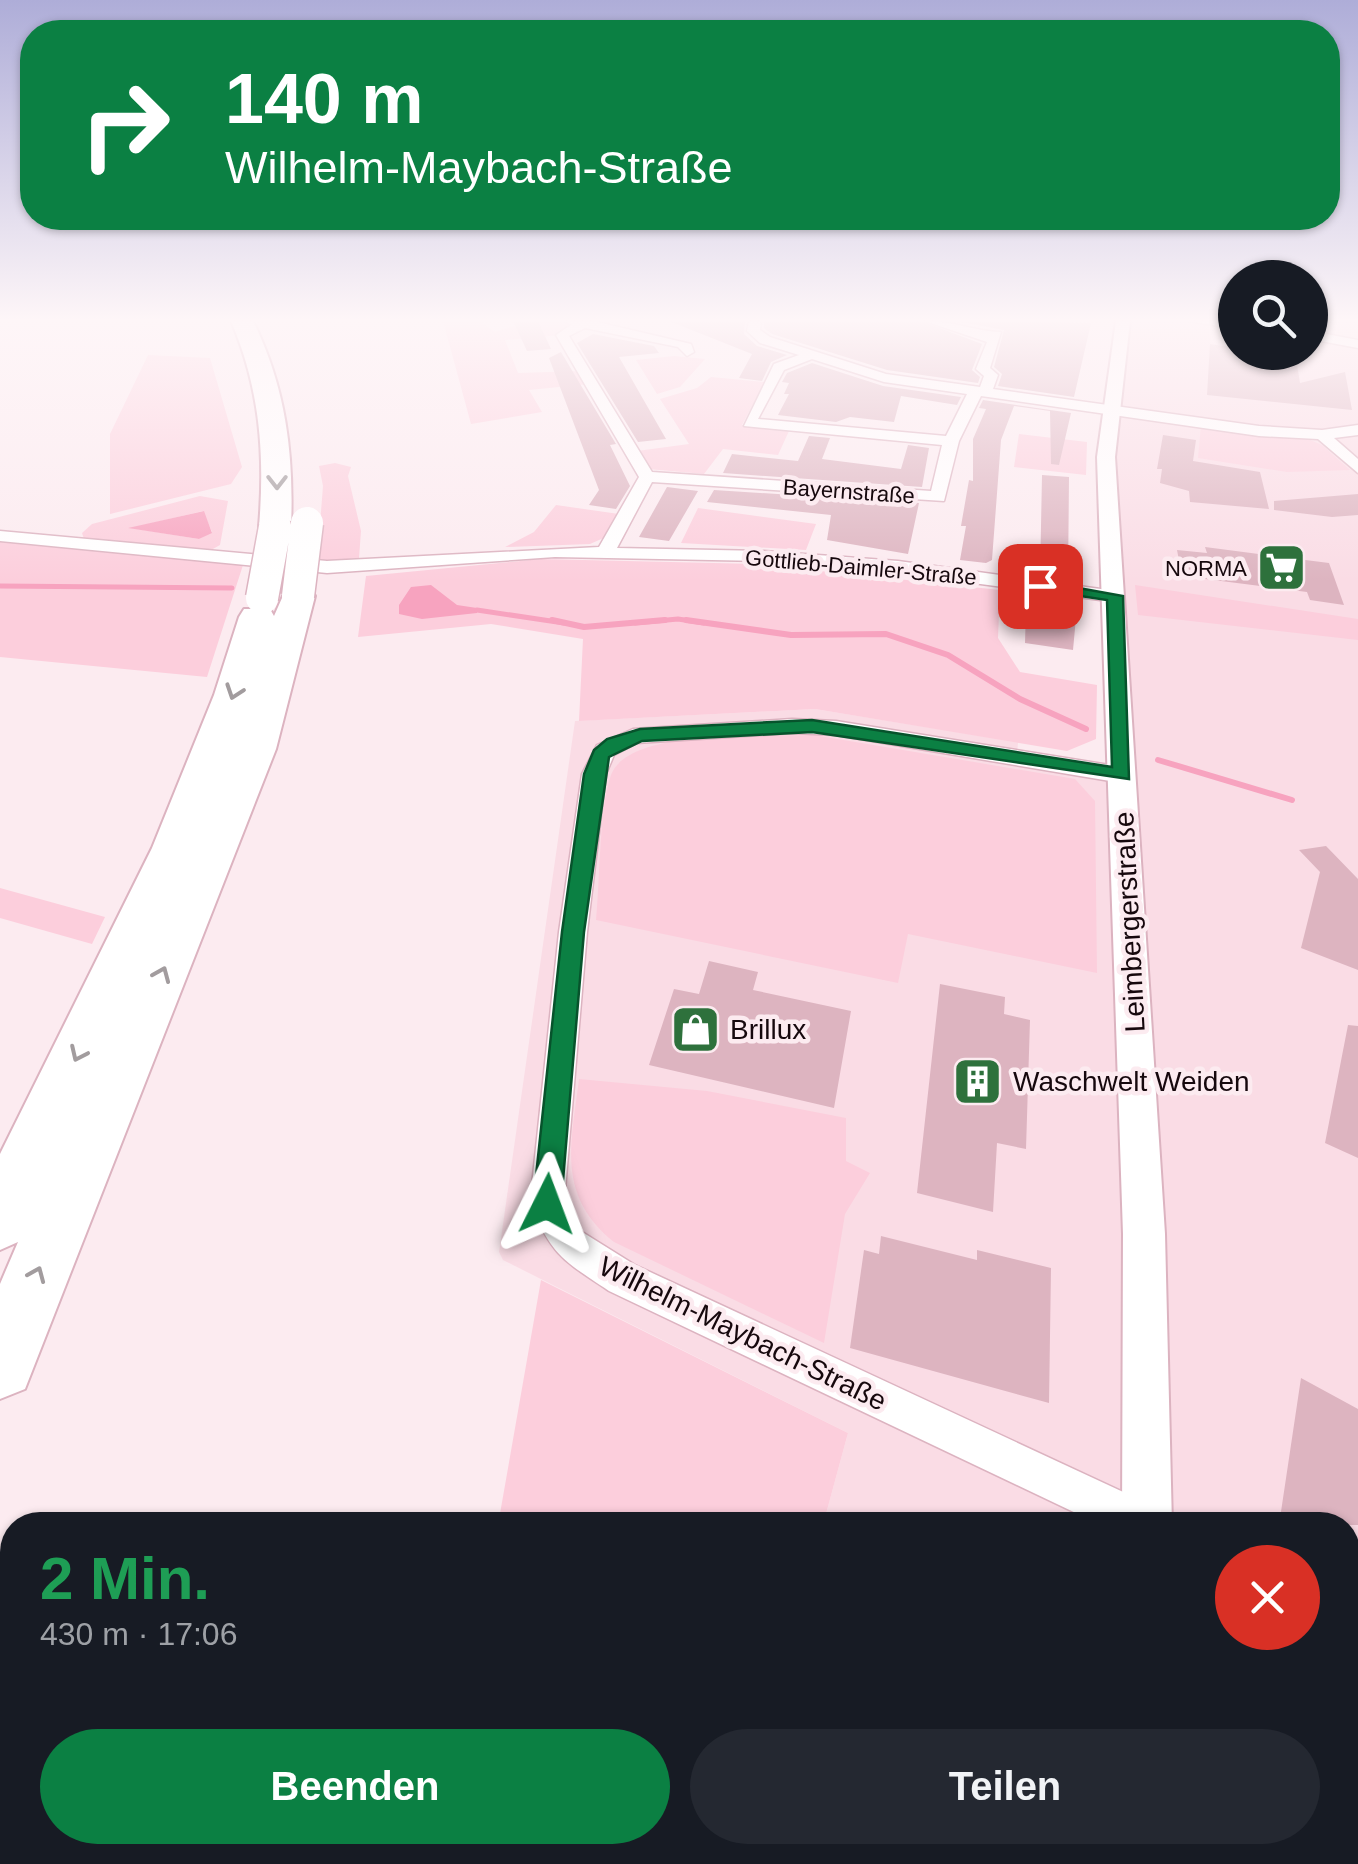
<!DOCTYPE html>
<html lang="de">
<meta charset="utf-8">
<style>
body{margin:0;font-family:Helvetica,sans-serif;background:#242831;color:#f1f3f6;height:100vh;display:flex;flex-direction:column;font-size:38px;white-space:nowrap}
*{box-sizing:border-box;margin:0}
p{font-size:32px;color:#9ea1a6}
.icon{flex:none;width:55px;height:55px;fill:none;stroke:currentColor;stroke-width:2;stroke-linecap:round;stroke-linejoin:round}
.map{position:relative;flex:1;overflow:hidden}
.details{position:absolute;left:0px;top:1512px;width:1360px;height:352px;display:flex;flex-direction:column;background:#171b24;border-radius:40px 40px 0 0;box-shadow:0 2px 8px #0004}
.details>*{flex:none}
.top-card{position:absolute;left:20px;top:20px;width:1320px;height:210px;border-radius:40px;box-shadow:0 2px 8px #0004;background:#0b8043;color:#fff;overflow:hidden}
.fabs{position:absolute;left:1218px;top:260px;display:grid;gap:20px}
.fabs a{display:grid;place-items:center;width:110px;height:110px;border-radius:50%;background:#171b24;box-shadow:0 2px 8px #0004;font-size:50px}
.pin{position:absolute;display:grid;place-items:center;width:85px;height:85px;color:#fff;margin:-42px;border-radius:20px;box-shadow:0 5px 15px #0006}
.me{position:absolute;width:110px;margin:-55px;rotate:3deg;stroke-linejoin:round;filter:drop-shadow(0 0 8px #0008)}
.turn{display:flex;align-items:center;gap:35px;height:210px;padding:0 40px;font-size:45px}
.turn .icon{width:130px;height:130px;stroke-width:2.5}
.turn b{display:block;font-size:70px;line-height:85px}
.round{display:grid;place-items:center;flex:none;width:105px;height:105px;border-radius:52px;background:#242831}
.head{display:flex;align-items:center;justify-content:space-between;height:170px;padding:0 40px}
h1{font-size:60px;font-weight:800;line-height:75px;color:#1e9e55}
.action{display:flex;gap:20px;margin-top:auto;padding:20px 40px}
.action a{flex:1;height:115px;border-radius:60px;background:#0b8043;color:#fff;font-size:40px;font-weight:800;line-height:115px;text-align:center}
.action a+a{background:#242831;color:#f1f3f6}
.map>svg:first-child{display:block}
</style>
<div class="map">
<svg width="1358" height="1864" viewBox="0 0 1358 1864">
<rect width="100%" height="100%" fill="#fcebf0"/>
<path fill="#fadce5" d="M1123,321H1235V352H1310V321H1358V1864H844L825,1853L1348,1852V1525H823L848,1433L503,1260L499,1252L575,721L815,709L1018,742L1017,757L1122,774L1110,554L1115,361Z"/>
<path fill="#fccedc" fill-rule="evenodd" d="M443,321H479L495,332L528,321L583,323L562,335L505,340L518,373L581,371L589,384L529,390L542,412L471,424Z
M148,355L210,358L242,467L231,484L110,514V434Z
M674,356L705,359L680,387L657,394L636,360Z
M711,377L765,382L742,425L789,431L778,455L723,449L704,474L648,469L637,451L689,444L660,399L697,388Z
M1201,425L1310,440L1322,445L1350,470L1287,472L1198,458Z
M1019,434L1087,442L1086,475L1014,467Z
M335,463L351,467L348,476L361,531L359,558L317,562L323,486L319,466Z
M200,496L228,501L220,545L211,550L84,539L82,533L92,524ZM203,511L212,532L199,539L131,528Z
M556,505L619,514L608,536L590,544L505,547L534,532Z
M698,508L816,524L806,550L681,543Z
M0,540L243,565L207,677L0,657Z
M540,559L757,564L1000,590L998,638L1020,672L1097,685L1096,739L1067,751L815,709L579,721L583,639L491,624L358,637L366,576Z
M1135,585L1358,619V640L1138,615Z
M814,735L1075,779L1095,801L1097,973L908,934L898,983L596,920C600,882 599,809 611,775C629,727 770,737 814,735Z
M0,888L105,917L92,944L0,918Z
M579,1079L707,1091L846,1118V1161L870,1173L845,1214L824,1343L614,1242C556,1195 571,1145 579,1079Z
M541,1280L848,1433L823,1525H498Z"/>
<path fill="#f7a3bf" d="M204,511L212,533L199,539L128,528Z
M431,585L457,605L477,608V613L422,619L399,614V605L411,587Z"/>
<g fill="none" stroke-linecap="round" stroke-linejoin="round">
<path stroke="#f7a3bf" stroke-width="5" d="M0,586L232,588
M477,610L564,623
M635,623L678,619L704,623"/>
<path stroke="#f7a3bf" stroke-width="6" d="M552,620L584,627L665,620
M686,620L791,635L886,634L948,655L1020,699L1086,729
M1158,760L1292,800"/>
</g>
<path fill="#ddb4c0" d="M513,321H538L551,349L527,351Z
M669,321H745L744,334L757,346L787,355L771,362L762,381L739,378L752,354Z
M764,321H921L982,344L972,370L980,377L978,383L887,370L772,334L764,328Z
M956,321L1091,323L1074,397L998,386L1002,374L994,367L1004,330Z
M593,334L654,346L659,353L619,357L666,439L638,442L577,343Z
M1210,344L1235,348V352H1295L1300,383L1345,372L1352,410L1207,395Z
M561,352L616,444L610,445L630,486L616,509L589,505L599,490L549,358Z
M812,363L883,386L961,397L957,405L901,396L894,422L850,417L836,422L778,415L789,394H784L789,383L782,382L787,373Z
M983,400L1071,413L1059,465L1051,464L1050,411L1014,406L1001,440L992,560L986,563L960,560L966,526H961L969,480L973,481V439L986,409L979,408Z
M1163,435L1196,440L1193,461L1260,472L1269,509L1190,502L1189,491L1160,483L1162,469H1157Z
M809,436L830,438L822,459L901,469L908,445L929,448L922,487L723,473L732,454L798,461Z
M1042,475L1069,477L1068,581L1040,577Z
M667,487L698,491L669,541L639,537Z
M714,490L919,503L908,554L827,540L831,515L707,502Z
M1358,494V515L1332,517L1274,510V501Z
M1205,547L1329,563L1344,605L1310,600L1307,592L1182,576L1177,550L1207,553Z
M1039,596L1068,600V606L1077,607L1073,650L1025,643L1026,608L1039,610Z
M1326,846L1358,879V970L1301,948L1320,872L1299,850Z
M709,961L758,972L753,990L851,1011L834,1108L649,1065L674,989L699,994Z
M940,984L1005,997L1004,1014L1030,1020L1026,1149L997,1143L993,1212L917,1193Z
M1348,1025L1358,1026V1158L1325,1143Z
M881,1236L977,1260V1250L1051,1268L1049,1403L850,1348L864,1250L879,1254Z
M1301,1378L1358,1409V1525H1279Z"/>
<g fill="none" stroke-linecap="round" stroke-linejoin="round">
<defs>
<path id="minor" d="M565,321H593L691,344L694,352L687,356L678,347L585,328L569,336L652,472L931,491L942,445L744,426L774,364L799,355L760,343L747,331L749,321H761L760,330L770,337L886,374L980,387L984,376L976,369L987,342L925,321C951,320 977,332 1001,332L990,368L998,375L993,389L1259,426L1322,430L1358,425V435L1334,438L1358,459V473L1318,439L1259,436L981,396L959,441L944,501L652,482L617,548L764,551L898,561L1122,592V600L1115,602L898,573L764,561L555,557L327,573L0,541V531L327,561L599,547L639,477L556,335L571,325ZM812,359L884,382L967,394L946,436L758,419L784,370Z
M1189,321H1235V329Z
M1310,331L1358,340V348L1310,339Z
M792,719L836,721L1122,767L1134,775L1122,783L836,735L792,733L637,743L614,755L606,774L587,932L564,1202L579,1230L635,1265L1162,1510L1168,1525H1101L609,1291C563,1260 553,1257 530,1204L559,932L582,774L597,745L633,729Z"/>
<path id="tertiary" d="M1116,321H1130L1115,457L1165,1234L1172,1525H1122L1123,1234L1097,457Z
M1110,1852H1170L1169,1864H1109Z"/>
<path id="motorway" d="M231,321H253C286,388 294,454 291,527L275,537L259,527C265,454 260,388 231,321Z
M298,586L310,589L315,596L276,749L25,1389L0,1399V1284L18,1242L0,1250V1154L152,848L214,695L239,617L244,609H270L274,616L286,589Z"/>
</defs>
<use href="#minor" stroke="#dcb3c0" stroke-width="3"/>
<use href="#tertiary" stroke="#dcb3c0" stroke-width="4"/>
<use href="#motorway" stroke="#dcb3c0" stroke-width="4"/>
<use href="#minor" fill="#fff" fill-rule="evenodd"/>
<use href="#tertiary" fill="#fff" fill-rule="evenodd"/>
<use href="#motorway" fill="#fff" fill-rule="evenodd"/>
<defs>
<path id="motorway-bridge" d="M298,596L307,523
M262,598L275,527"/>
</defs>
<use href="#motorway-bridge" stroke="#dcb3c0" stroke-width="35" stroke-linecap="butt"/>
<use href="#motorway-bridge" stroke="#fff" stroke-width="32"/>
</g>
<defs><path id="oneway-chevron" d="M-2-3.5L2.5 0L-2 3.5" fill="none" stroke-width="1.6" stroke-linecap="round" stroke-linejoin="round" transform="scale(2.5)"/></defs>
<g stroke="#a29c9e">
<use href="#oneway-chevron" transform="translate(277 482) rotate(90)"/>
<use href="#oneway-chevron" transform="translate(234 692) rotate(109)"/>
<use href="#oneway-chevron" transform="translate(162 974) rotate(-67)"/>
<use href="#oneway-chevron" transform="translate(78 1054) rotate(115)"/>
<use href="#oneway-chevron" transform="translate(37 1274) rotate(-67)"/>
</g>
<linearGradient id="sky" x2="0" y2="1"><stop stop-color="#aeadd8"/><stop offset="0.55" stop-color="#fef6f8"/><stop offset="1" stop-color="#fef6f8" stop-opacity="0"/></linearGradient>
<rect width="1358" height="582" fill="url(#sky)"/>
<path fill="#0b8043" stroke="#07532c" stroke-width="2.5" d="M1040,581L1123,596L1129,779L812,732L642,741L609,757L584,932L561,1204L557,1214L547,1218L537,1214L533,1204L562,932L584,774L594,750L607,739L640,729L812,720L1112,767L1107,600L1034,589V582Z"/>
<defs>
<symbol id="supermarket-square" viewBox="-11 -11 22 22"><rect x="-9" y="-9" width="18" height="18" rx="4" fill="#2e713c" stroke="#fcebf0"/><path d="M-6-5.5h2.5l.6 2H6L4.5 2H-2.5L-4.4-4H-6ZM-1.5 3.2a1.3 1.3 0 1 0 .1 0ZM3 3.2a1.3 1.3 0 1 0 .1 0Z" fill="#fff"/></symbol>
<symbol id="shop-square" viewBox="-11 -11 22 22"><rect x="-9" y="-9" width="18" height="18" rx="4" fill="#2e713c" stroke="#fcebf0"/><path d="M-5-2.5h2.3a2.7 3.5 0 0 1 5.4 0H5L5.5 6h-11ZM-1.5-2.5h3a1.5 2.3 0 0 0-3 0Z" fill="#fff"/></symbol>
<symbol id="building-square" viewBox="-11 -11 22 22"><rect x="-9" y="-9" width="18" height="18" rx="4" fill="#2e713c" stroke="#fcebf0"/><path d="M-4-6H4V6H1V3H-1V6H-4ZM-2.5-4.3h1.7v1.8h-1.7ZM.8-4.3h1.7v1.8H.8ZM-2.5-1h1.7V.8h-1.7ZM.8-1h1.7V.8H.8Z" fill="#fff"/></symbol>
</defs>
<g fill-rule="evenodd">
<use href="#supermarket-square" x="1254" y="540" width="55" height="55"/>
<use href="#shop-square" x="668" y="1002" width="55" height="55"/>
<use href="#building-square" x="950" y="1054" width="55" height="55"/>
</g>
<g text-anchor="middle" stroke-width="9" stroke-linejoin="round" paint-order="stroke">
<g font-size="22" fill="#16080d" stroke="#fcebf0">
<text transform="translate(849 491) rotate(4)" y="8">Bayernstraße</text>
<text transform="translate(861 567) rotate(5)" y="8">Gottlieb-Daimler-Straße</text>
</g>
<g font-size="22" fill="#16080d" stroke="#fcebf0" text-anchor="end">
<text x="1247" y="576">NORMA</text>
</g>
<g font-size="28" fill="#16080d" stroke="#fcebf0">
<text transform="translate(1129 922) rotate(-93)" y="10">Leimbergerstraße</text>
<text transform="translate(743 1333) rotate(26)" y="10">Wilhelm-Maybach-Straße</text>
</g>
<g font-size="28" fill="#16080d" stroke="#fcebf0" text-anchor="start">
<text x="730" y="1039">Brillux</text>
<text x="1013" y="1091">Waschwelt Weiden</text>
</g>
</g>
</svg>
<div class="fabs">
<a><svg class="icon" aria-label="search" viewBox="0 0 24 24"><circle cx="10" cy="10" r="6"/><path d="M15 15l6 6"/></svg></a>
</div>
<div class="pin" style="left:1040px;top:586px;background:#d93025"><svg class="icon" aria-label="arrive" viewBox="0 0 24 24"><path d="M6 21V4h12l-3 4 3 4H6"/></svg></div>
<svg class="me" style="left:547px;top:1204px" viewBox="-20 -20 40 40"><path d="M0-17L14 15 0 8-14 15z" fill="#0b8043" stroke="#fff" stroke-width="4"/></svg>
<div class="top-card">
<div class="turn"><svg class="icon" aria-label="right" viewBox="0 0 24 24"><path d="M7 20v-9h11M14 6l5 5-5 5"/></svg><div><b>140 m</b>Wilhelm-Maybach-Straße</div></div>
</div>
<section class="details">
<div class="head"><div><h1>2 Min.</h1><p>430 m · 17:06</p></div><a class="round" style="background:#d93025;color:#fff"><svg class="icon" aria-label="close" viewBox="0 0 24 24"><path d="M6 6l12 12M18 6L6 18"/></svg></a></div>
<div class="action"><a>Beenden</a><a>Teilen</a></div>
</section>
</div>
